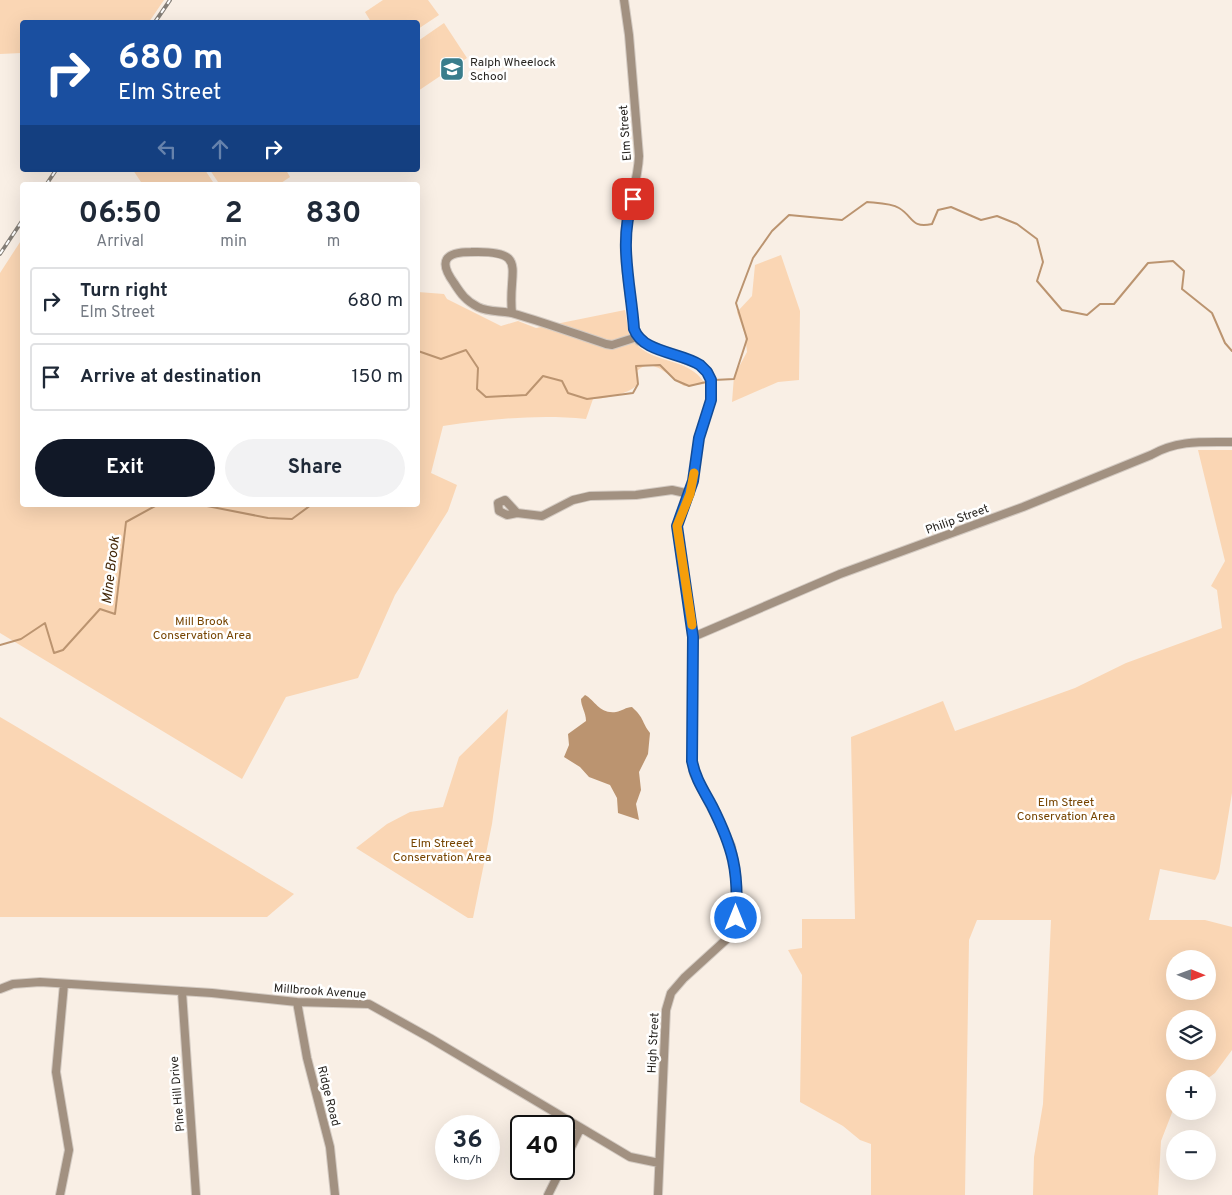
<!DOCTYPE html>
<meta charset="utf-8">
<style>
body{margin:0;font-family:Overpass,sans-serif;background:#f2f2f3;color:#1f2937;height:100vh;display:flex;flex-direction:column;font-size:19px;white-space:nowrap}
*{box-sizing:border-box;margin:0}
p{font-size:16px;color:#747a83}
.icon{flex:none;width:28px;height:28px;fill:none;stroke:currentColor;stroke-width:2;stroke-linecap:round;stroke-linejoin:round}
.map{position:relative;flex:1;overflow:hidden}
.sheet{position:absolute;left:20px;top:182px;width:400px;height:325px;display:flex;flex-direction:column;background:#fff;border-radius:5px;box-shadow:0 5px 20px #0002}
.sheet>*{flex:none}
.guide{position:absolute;left:20px;top:20px;width:400px;height:152px;border-radius:5px;box-shadow:0 5px 20px #0002;background:#1a4fa0;color:#fff;overflow:hidden}
.needle{width:32px;rotate:91deg}
.fabs{position:absolute;left:1166px;top:950px;display:grid;gap:10px}
.fabs a{display:grid;place-items:center;width:50px;height:50px;border-radius:50%;background:#fff;box-shadow:0 5px 20px #0002;font-size:25px}
.speed{position:absolute;left:435px;top:1115px;display:flex;gap:10px;font-size:25px;font-weight:700;text-align:center}
.speed>*{display:grid;place-content:center;width:65px;height:65px;border-radius:50%;background:#fff;box-shadow:0 5px 20px #0002;line-height:1}
.speed small{font-size:12px;font-weight:400}
.speed .limit{border:2px solid #111;border-radius:8px;background:#fff;color:#111}
.pin{position:absolute;display:grid;place-items:center;width:42px;height:42px;color:#fff;margin:-21px;border-radius:10px;box-shadow:0 2px 8px #0006}
.me{position:absolute;width:55px;margin:-28px;rotate:0deg;stroke-linejoin:round;filter:drop-shadow(0 0 4px #0008)}
.turn{display:flex;align-items:center;gap:18px;height:105px;padding:0 15px;font-size:22px}
.turn .icon{width:65px;height:65px;stroke-width:2.5}
.turn b{display:block;font-size:35px;line-height:42px}
.lanes{display:flex;align-items:center;height:48px;padding:0 15px;background:#0003;justify-content:center;gap:25px;direction:ltr}
.lanes .off{opacity:.35}
.eta{display:flex;justify-content:space-evenly;align-items:center;height:85px;text-align:center}
.eta b{font-size:30px;font-weight:700;line-height:35px}
.action{display:flex;gap:10px;margin-top:auto;padding:10px 15px}
.action a{flex:1;height:58px;border-radius:30px;background:#111827;color:#fff;font-size:20px;font-weight:700;line-height:58px;text-align:center}
.action a+a{background:#f2f2f3;color:#1f2937}
ul{padding:0;list-style:none}
li{display:flex;align-items:center;gap:15px;height:68px;margin:0 10px 8px;padding:0 5px;border:2px solid #e0e1e3;border-radius:5px}
li div{flex:1}
li b{display:block;font-size:19px}
li em{font-style:normal}
.map>svg:first-child{display:block}
</style>
<div class="map">
<svg width="1232" height="1195" viewBox="0 0 1232 1195">
<rect width="100%" height="100%" fill="#f9efe5"/>
<path fill="#fad6b4" fill-rule="evenodd" d="M0,0H164L149,22H22V53L0,54Z
M383,0H428L439,15L418,29V22H371L365,12Z
M444,23L467,58L418,91V41Z
M133,170H205L215,185H143Z
M210,170H286L290,177L278,185H220Z
M22,239V505H418V292L444,294L447,299L501,326L518,321L536,328L625,310C627,318 627,330 631,337C647,366 689,355 705,384L684,386C670,378 653,355 637,371C638,375 639,379 638,383C634,393 603,399 593,399L586,419C538,414 491,419 443,426L431,473L457,485L448,511L395,595L358,678L286,697L242,779L0,633V273Z
M781,255L800,311L799,380L778,382L732,402L734,376L747,352L745,335L737,312L752,296L755,265Z
M1198,450H1232V793L1219,872L1215,880L1160,869L1149,920H1205L1232,927V1050L1215,1073L1207,1079H1175V1105L1161,1141L1158,1195H1033L1034,1157L1043,1104L1051,920H977L969,940L965,1195H871V1144L860,1140L843,1126L800,1102L802,975L788,950L802,948V919H855L851,737L943,701L955,731L1075,688L1126,663L1222,628L1217,590L1211,586L1225,561ZM1175,959H1208V991H1175ZM1175,1019H1208V1051H1175Z
M508,709L492,824L473,918H468L356,848L387,824L410,812L443,807L459,757Z
M0,717L17,727L294,894L267,917H0Z"/>
<path fill="#bb9470" d="M585,695C596,701 599,714 616,712C622,711 626,707 632,707C645,719 641,721 650,733L648,754L639,772L641,790L636,804L639,820L618,813L617,798L610,785L589,777L580,767L564,757L569,745L568,734L586,721C586,712 581,707 581,699Z"/>
<g fill="none" stroke-linecap="round" stroke-linejoin="round">
<path stroke="#bb9470" stroke-width="2" d="M418,351L441,359L466,350L478,368L477,389L486,397L526,395L543,376L562,381L568,393L587,399L633,393L638,384L636,366L660,365L675,380L689,386L706,382
M714,380L734,379L747,339L736,303L753,258L772,231L789,215L842,220L867,202C876,203 891,203 899,208C913,216 911,229 932,224L938,210L951,207L981,220L997,216L1017,224L1037,239L1043,262L1037,281L1062,310L1087,315L1100,304H1114L1148,263L1173,261L1184,271L1182,289L1212,313L1225,343L1232,351
M202,505L268,518L292,519L311,505
M0,645L21,639L45,623L54,653L63,650L100,609L115,614L126,522L157,505"/>
<defs>
<path id="minor" d="M624,0L629,35L639,156C638,184 626,209 625,236C623,267 632,298 634,329L639,341L700,365L707,372L711,380V400L699,438L693,481L677,527L693,637L692,761L694,774L731,846L736,875V918L729,937L684,978L671,993L666,1010L658,1195
M512,313C507,270 531,250 471,252C445,252 438,261 454,283C461,294 466,301 478,307C490,313 503,310 515,314C546,323 576,334 606,344L612,345L637,337
M517,513L505,500L498,503L499,511L507,515L517,513L542,516L573,500L590,496L636,495L672,490L690,494
M693,637L840,574L1023,507L1151,455C1177,440 1202,442 1232,442
M0,989L13,984L40,982L212,993L297,1002L369,1004L430,1038L630,1157L659,1163
M182,992L196,1195
M297,1002L307,1058L330,1147L335,1195
M564,1162L580,1129
M60,1195L69,1150L56,1072L64,984
M548,1195L561,1169"/>
</defs>
<use href="#minor" stroke="#d3cac2" stroke-width="10"/>
<use href="#minor" stroke="#a29181" stroke-width="8"/>
<defs>
<path id="rail" d="M155,22L170,0
M46,185L56,170
M0,254L22,221"/>
</defs>
<use href="#rail" stroke="#847e77" stroke-width="4"/>
<use href="#rail" stroke="#fff" stroke-width="2" stroke-dasharray="5.5" stroke-linecap="butt"/>
</g>
<g fill="none" stroke-linecap="round" stroke-linejoin="round">
<defs>
<path id="route" d="M633,199C618,242 631,285 634,329C643,353 680,352 700,365L707,372L711,380V400L699,438L693,481L677,526L693,637L692,761C695,778 704,791 712,806C733,848 739,871 736,918"/>
</defs>
<use href="#route" stroke="#114b97" stroke-width="12"/>
<use href="#route" stroke="#1a73e8" stroke-width="9"/>
<path stroke="#f59e0b" stroke-width="9" d="M692,625L677,526L690,494L694,473"/>
</g>
<defs>
<symbol id="school-square" viewBox="-11 -11 22 22"><rect x="-9" y="-9" width="18" height="18" rx="4" fill="#397d8c" stroke="#fff"/><path d="M0-5L7-2L0 1L-7-2ZM-4 1L0 2.5L4 1V4Q0 6-4 4Z" fill="#fff"/></symbol>
</defs>
<g fill-rule="evenodd">
<use href="#school-square" x="438" y="55" width="28" height="28"/>
</g>
<g text-anchor="middle" stroke-width="5" stroke-linejoin="round" paint-order="stroke">
<g font-size="12" fill="#272420" stroke="#fff" text-anchor="start">
<text x="470" y="66">Ralph Wheelock<tspan x="470" dy="14">School</tspan></text>
</g>
<g font-size="12" fill="#272420" stroke="#fff">
<text transform="translate(625 133) rotate(-94)" y="4">Elm Street</text>
<text transform="translate(957 519) rotate(-20)" y="4">Philip Street</text>
<text transform="translate(320 991) rotate(4)" y="4">Millbrook Avenue</text>
<text transform="translate(653 1043) rotate(-87)" y="4">High Street</text>
<text transform="translate(177 1094) rotate(-95)" y="4">Pine Hill Drive</text>
<text transform="translate(329 1096) rotate(76)" y="4">Ridge Road</text>
</g>
<g font-size="12" fill="#764400" stroke="#fff">
<text x="202" y="625">Mill Brook<tspan x="202" dy="14">Conservation Area</tspan></text>
<text x="1066" y="806">Elm Street<tspan x="1066" dy="14">Conservation Area</tspan></text>
<text x="442" y="847">Elm Streeet<tspan x="442" dy="14">Conservation Area</tspan></text>
</g>
<g font-size="14" font-style="italic" fill="#432809" stroke="#fff">
<text transform="translate(110 570) rotate(-83)" y="5">Mine Brook</text>
</g>
</g>
</svg>
<div class="fabs">
<a><svg class="needle" viewBox="-14 -14 28 28"><path d="M0-13l5 13h-10z" fill="#e53935"/><path d="M0 13l5-13h-10z" fill="#747a83"/></svg></a>
<a><svg class="icon" aria-label="layers" viewBox="0 0 24 24"><path d="M12 4l9 5-9 5-9-5zM3 14l9 5 9-5"/></svg></a>
<a>+</a>
<a>−</a>
</div>
<div class="speed"><div>36<small>km/h</small></div><div class="limit">40</div></div>
<div class="pin" style="left:633px;top:199px;background:#d93025"><svg class="icon" aria-label="arrive" viewBox="0 0 24 24"><path d="M6 21V4h12l-3 4 3 4H6"/></svg></div>
<svg class="me" style="left:736px;top:918px" viewBox="-20 -20 40 40"><circle r="17" fill="#1a73e8" stroke="#fff" stroke-width="3"/><path d="M0-11L8 9 0 5-8 9z" fill="#fff"/></svg>
<div class="guide">
<div class="turn"><svg class="icon" aria-label="right" viewBox="0 0 24 24"><path d="M7 20v-9h11M14 6l5 5-5 5"/></svg><div><b>680 m</b>Elm Street</div></div>
<div class="lanes"><svg class="icon off" aria-label="left" viewBox="0 0 24 24"><path d="M17 20v-9H6M10 6l-5 5 5 5"/></svg><svg class="icon off" aria-label="ahead" viewBox="0 0 24 24"><path d="M12 20V5M6 11l6-6 6 6"/></svg><svg class="icon" aria-label="right" viewBox="0 0 24 24"><path d="M7 20v-9h11M14 6l5 5-5 5"/></svg></div>
</div>
<section class="sheet">
<div class="eta">
<div><b>06:50</b><p>Arrival</p></div>
<div><b>2</b><p>min</p></div>
<div><b>830</b><p>m</p></div>
</div>
<ul>
<li><svg class="icon" aria-label="right" viewBox="0 0 24 24"><path d="M7 20v-9h11M14 6l5 5-5 5"/></svg><div><b>Turn right</b><p>Elm Street</p></div><em>680 m</em></li>
<li><svg class="icon" aria-label="arrive" viewBox="0 0 24 24"><path d="M6 21V4h12l-3 4 3 4H6"/></svg><div><b>Arrive at destination</b></div><em>150 m</em></li>
</ul>
<div class="action"><a>Exit</a><a>Share</a></div>
</section>
</div>
